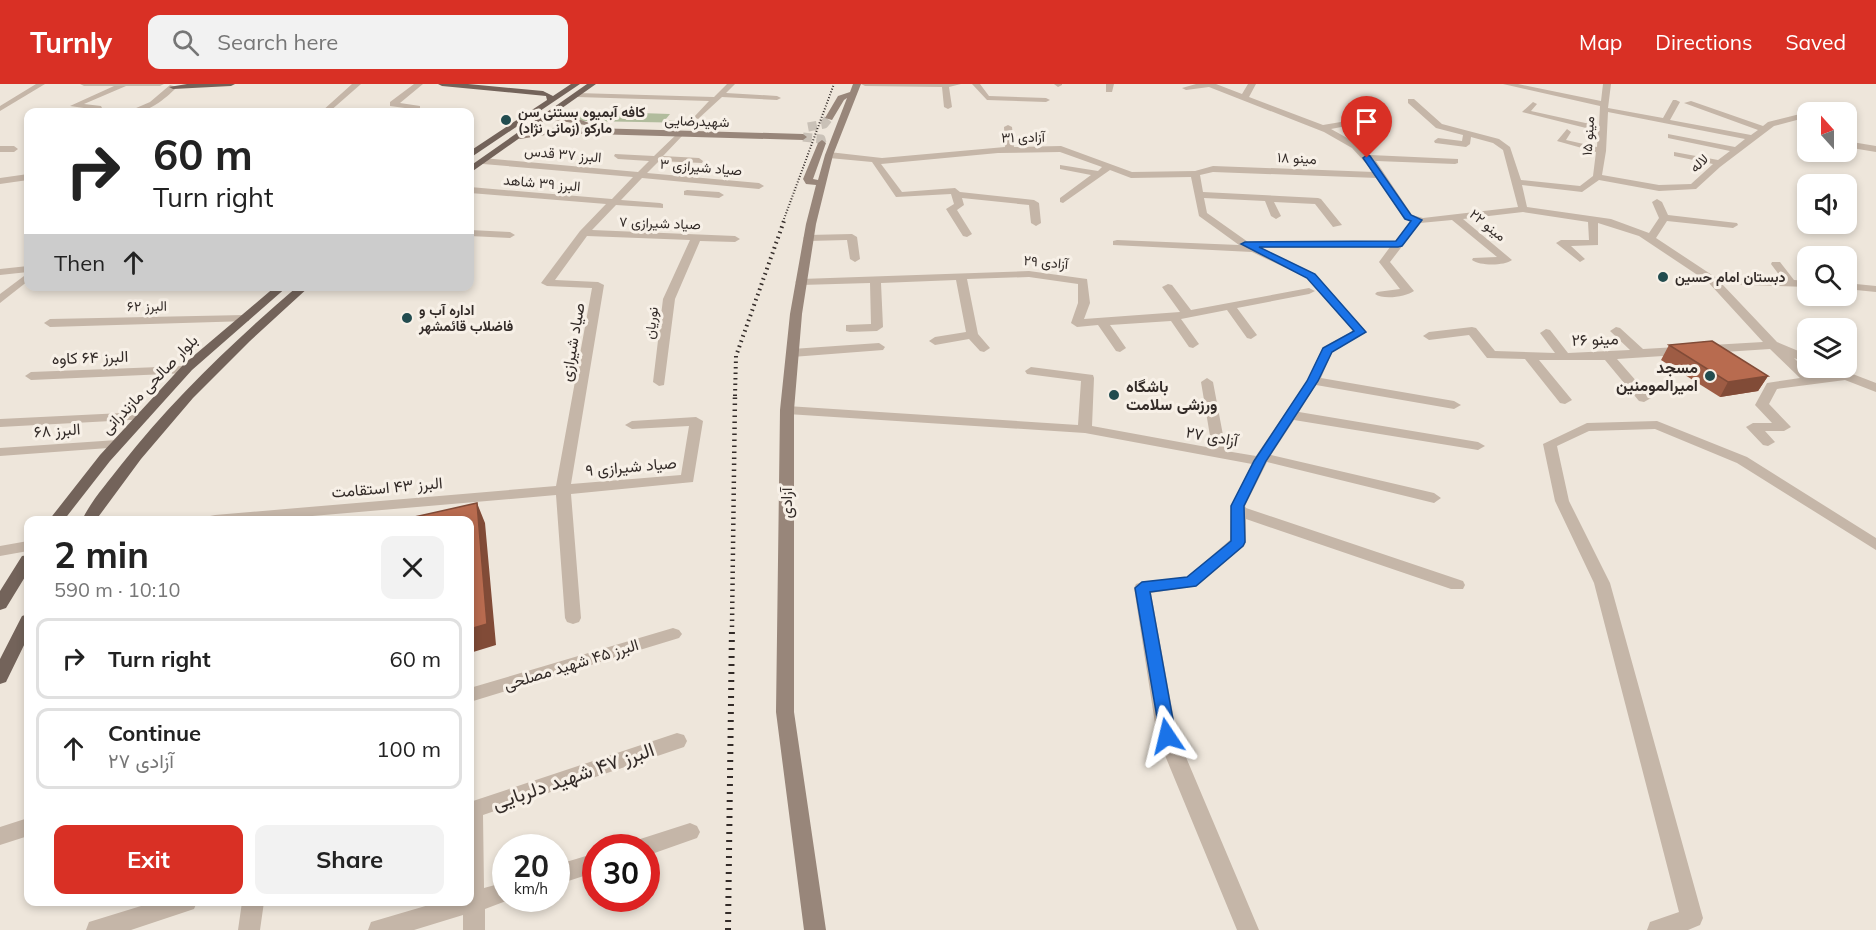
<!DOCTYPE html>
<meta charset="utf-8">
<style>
body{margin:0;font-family:Mulish,Vazirmatn,sans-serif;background:#f2f2f2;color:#222;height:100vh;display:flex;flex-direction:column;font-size:22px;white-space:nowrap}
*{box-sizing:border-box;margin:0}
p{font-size:20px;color:#767676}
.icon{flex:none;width:33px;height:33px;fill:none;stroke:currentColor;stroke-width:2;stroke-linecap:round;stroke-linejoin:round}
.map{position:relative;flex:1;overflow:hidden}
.details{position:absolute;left:24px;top:432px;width:450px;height:390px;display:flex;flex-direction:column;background:#fff;border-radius:12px;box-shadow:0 3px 9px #0003}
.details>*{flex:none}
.top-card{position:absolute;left:24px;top:24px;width:450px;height:183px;border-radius:12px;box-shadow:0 3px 9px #0003;background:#fff;color:#222;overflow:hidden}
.needle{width:39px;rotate:339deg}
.fabs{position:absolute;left:1797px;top:18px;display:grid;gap:12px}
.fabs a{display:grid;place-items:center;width:60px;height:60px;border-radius:12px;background:#fff;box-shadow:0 3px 9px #0003;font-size:30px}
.speed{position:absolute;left:492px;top:750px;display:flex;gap:12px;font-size:30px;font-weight:700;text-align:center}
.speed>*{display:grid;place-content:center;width:78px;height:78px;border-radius:50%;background:#fff;box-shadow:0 3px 9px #0003;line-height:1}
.speed small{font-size:15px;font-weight:400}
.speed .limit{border:9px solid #d22;background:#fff;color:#111}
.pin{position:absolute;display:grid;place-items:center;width:51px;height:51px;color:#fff;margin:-62px -26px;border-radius:50% 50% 50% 0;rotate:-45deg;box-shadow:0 0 6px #0007}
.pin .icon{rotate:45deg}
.me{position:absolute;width:66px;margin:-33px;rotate:350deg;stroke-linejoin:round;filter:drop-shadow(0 0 4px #0008)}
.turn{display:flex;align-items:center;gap:21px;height:126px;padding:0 30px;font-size:27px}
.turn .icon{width:78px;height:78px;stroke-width:2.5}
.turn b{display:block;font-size:42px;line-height:51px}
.then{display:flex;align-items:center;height:57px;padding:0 30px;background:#0003;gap:12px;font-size:22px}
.round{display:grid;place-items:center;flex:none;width:63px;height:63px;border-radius:12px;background:#f2f2f2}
.summary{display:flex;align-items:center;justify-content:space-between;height:102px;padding:0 30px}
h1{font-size:36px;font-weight:700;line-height:45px}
.action{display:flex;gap:12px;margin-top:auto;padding:12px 30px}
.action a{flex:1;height:69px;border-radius:12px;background:#d93025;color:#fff;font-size:24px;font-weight:700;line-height:69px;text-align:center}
.action a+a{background:#f2f2f2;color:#222}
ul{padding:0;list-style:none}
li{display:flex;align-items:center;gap:18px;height:81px;margin:0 12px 9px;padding:0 18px;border:3px solid #e0e0e0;border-radius:12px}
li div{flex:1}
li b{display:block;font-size:22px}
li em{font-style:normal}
header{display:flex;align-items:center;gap:36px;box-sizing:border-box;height:84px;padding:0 30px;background:#d93025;color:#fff}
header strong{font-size:28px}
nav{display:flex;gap:33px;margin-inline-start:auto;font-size:21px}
.search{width:420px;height:54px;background:#f2f2f2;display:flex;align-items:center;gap:15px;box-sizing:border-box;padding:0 21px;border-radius:12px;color:#767676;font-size:22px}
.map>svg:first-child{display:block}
</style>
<header>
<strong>Turnly</strong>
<div class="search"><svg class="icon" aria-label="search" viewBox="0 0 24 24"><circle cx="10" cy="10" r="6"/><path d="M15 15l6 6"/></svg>Search here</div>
<nav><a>Map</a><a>Directions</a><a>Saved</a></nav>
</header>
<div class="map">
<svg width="1876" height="846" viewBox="0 0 1876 846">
<rect width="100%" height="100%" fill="#eee6db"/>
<path fill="#b1bc9d" d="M581,27L670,30L665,36L697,39L583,37L576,34L575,31Z"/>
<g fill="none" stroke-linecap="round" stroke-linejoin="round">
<path stroke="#c9c1b7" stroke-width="9" stroke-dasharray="9 4.5" stroke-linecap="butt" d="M808,43L824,40L829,34
M803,53L821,55L822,59"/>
<path fill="#c5b6a8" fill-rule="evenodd" d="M36,0H45L0,27V22Z
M80,0H164L160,2H126L84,20L101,22L102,24L98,26L70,22L114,2H84Z
M352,0H361L329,28H321Z
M414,0H423L400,19L420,22V26L390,22V18Z
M727,0H735L726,9L777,12L781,14L777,16L722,13L698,35L694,33L709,17L577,13L573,11L577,9L714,13Z
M861,0H961L949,3L952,23L948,25L944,23L942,3L865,2Z
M972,0H980L989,12L1046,14L1050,16L1046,18L987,16Z
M1054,0H1062V1L1058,3Z
M1106,0H1114L1112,8H1106Z
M1196,0H1216L1242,10L1248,0H1256L1249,13L1323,41L1388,30V34L1331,45L1358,60L1370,71L1458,75V79L1455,80L1376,77L1412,131L1423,134L1518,123L1503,66L1493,59L1471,53L1470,60L1466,63L1435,59L1434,57L1438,54L1462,57L1463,51L1436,44L1408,19V15H1414L1442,40L1499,55L1510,63L1521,96L1580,102L1593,92L1596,68L1557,57L1567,45L1571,48L1566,56L1597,63L1598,47L1522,28L1533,18L1537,20L1531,27L1599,42L1600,22L1503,0H1518L1601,17L1603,0H1611L1608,24L1663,34L1673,16H1676L1680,18L1670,36L1751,51L1758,46L1684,19L1691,17L1763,42L1768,38L1808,28H1811H1808V33L1774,42L1720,83L1696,105L1659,107L1599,96L1582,108L1522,101L1527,123L1611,135L1649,149L1659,134L1652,118L1657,115L1662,118L1668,131L1737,139L1738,141L1733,144L1667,137L1656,154L1715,193L1783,196L1771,180L1772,178H1780L1794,196L1808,197V203L1722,200L1777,258L1808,271V280L1794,274L1813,293L1831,290L1823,287L1821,284H1837L1876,299V308L1845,296L1777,305L1769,320L1791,343L1784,347H1765L1775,358L1768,362L1763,361L1746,343L1753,339H1772L1755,321L1767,299L1800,294L1770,265L1617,275L1651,314L1644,318L1639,317L1605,276H1539L1572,316L1565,320L1560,319L1525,275L1487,274L1469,251L1429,256L1423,252L1429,248L1472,243L1476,244L1495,267L1555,269L1540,249L1546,245L1550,246L1568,269L1630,266L1610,247L1616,243L1620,244L1643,265L1763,258L1708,198L1639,152L1598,139V161L1571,162L1585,175L1580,178L1556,159L1561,156H1589L1588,138L1523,128L1463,135L1512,176C1504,182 1480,182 1472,176L1473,174L1497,173L1452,136L1420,139L1390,178L1414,207C1406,213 1383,216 1375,210L1377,208L1400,205L1379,178L1390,163L1260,164L1315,190L1366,248L1332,268L1321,294L1454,317L1461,321L1454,325L1316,301L1299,328L1478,358L1485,362L1478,366L1294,336L1271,371L1434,409L1441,414L1434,419L1267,378L1245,422L1246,424L1463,497L1465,501L1463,505H1451L1246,435V458L1244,462L1197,502L1151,509L1177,652L1259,846H1237L1157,652L1134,504L1136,500L1142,498L1187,493L1230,456L1231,422L1252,380L1085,349L787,330L780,326L787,322L1078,341L1081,297L1027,290L1025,287L1031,283L1093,291L1094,294L1092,342L1212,364L1201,298L1207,294L1213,298L1226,367L1256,372L1307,297L1323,263L1353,247L1307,194L1252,168L1113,161V157L1117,156L1239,161L1199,132L1191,93L1131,94L1110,86L1063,119L1060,118V114L1091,91L1060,85V81L1098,87L1102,83L1060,68L998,69L881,80L902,108L955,104L960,108L1034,116L1039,119L1041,139L1036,142L1031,139L1029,121L962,114L964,121L957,126L972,150L967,153L963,152L946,125L954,120L951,110L896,113L872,78L829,74L825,71L829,68L882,74L1005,63L1004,43L1008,41L1012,43L1014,63L1061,62L1132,88L1195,87L1213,82L1374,88L1352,64L1324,48L1209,3L1186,6L1182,4ZM1608,28L1745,55L1735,63L1668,50V54L1730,67L1718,76L1674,68V72L1713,80L1691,100L1659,101L1602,91L1606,67ZM1213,88L1378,94L1404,135L1411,137L1395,157L1248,158L1207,129L1204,114L1265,117L1271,132L1276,135L1281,132L1274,118L1315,120L1333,143L1342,141L1321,115L1318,114L1203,108L1200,91Z
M170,1L177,3C163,17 147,30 127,28L150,18Z
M680,47L684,50L663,72L699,74L703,77L702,79L659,77L647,89L759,99L764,102L759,105L642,94L621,116L660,119L663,120V124L616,121L592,146L735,152L740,155L735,158L700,157L675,215L664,301L659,302L653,298L663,215L690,156L587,152L555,196L598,198L604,201L571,400L681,391L689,342L632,345L625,341L632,337L696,333L703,337L693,398L571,410L581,534L579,538L573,540L567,538L565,534L556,411L266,436H208L210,432L215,431L556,402L592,204L547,202L541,199L580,147L606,120L470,109V103L612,115L633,93L483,80L479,77L483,74L638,88L649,77L618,75L614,72L615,70L654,72Z
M1846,57L1876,62V68L1846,63Z
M0,62H14L18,65L14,68H0Z
M687,106L719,108L724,111L719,114L684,111V107Z
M470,146L510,148L515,151L510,154L470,152Z
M852,150L857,153L860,175L855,178L850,175L847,156L808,157L803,154L808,151Z
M28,182V188L0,191V185Z
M1029,187L1087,195L1090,219L1084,235L1180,228L1162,203L1168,200L1172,201L1191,226L1309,204L1315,207L1309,210L1237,224L1257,251L1251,255L1247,254L1227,226L1181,235L1199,260L1193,264L1189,263L1171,237L1110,241L1126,264L1120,268L1116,267L1098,241L1077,243L1071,239L1078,219V200L1029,193L967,195L978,250L990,264L984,268L980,267L969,255L935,261L929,257L935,253L966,248L956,196L881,199L883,243L877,247L850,248L846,247V241L871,240L870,199L801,201L795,198L801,195Z
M28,189V197L0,219V210Z
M1846,199L1876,202V208L1846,205Z
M245,231L249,233V237L50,243L44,239L50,235Z
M879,259L885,263L883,266L792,273L786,269L792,265Z
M185,282L189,283L191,286L189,289L31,296L25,292L31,288Z
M143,328L150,332L148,335L0,343V335Z
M1657,337L1747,373L1876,454V466L1737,379L1655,345L1589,347L1557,362L1569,417L1610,499L1703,834L1700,841L1688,846H1647L1650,838L1679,828L1594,499L1555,417L1543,360L1587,339Z
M117,356L124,360L122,363L0,372V364Z
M28,457V467L0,472V462Z
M673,544L679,546L682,550L679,554L470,618V604Z
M677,649L684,651L687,657L684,663L483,731L484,804L506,798V814H514L485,825V846H463V831L414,846H368L371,838L439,818H470V718Z
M28,734V752L0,761V743Z
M690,739L697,742L700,748L697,754L646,772V764H631L634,757Z
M596,769V788L556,801V781Z
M154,818H197L194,825L131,846H86L89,838Z
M242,818H264L260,846H238Z"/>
<path fill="#c5b6a8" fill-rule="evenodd" d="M28,90V96L0,100V94Z"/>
<path fill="#98867a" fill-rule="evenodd" d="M853,0H861L833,71L816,140L802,230L794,326V628L826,846H804L776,628L780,326L790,230L806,140L816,101L806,100L803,95L818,59L822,56L826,59L813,95L818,96L825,71L847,14L844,16L832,36L825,34L838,12L850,8Z
M549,27C552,27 586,37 589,39L585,41L555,36L549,31Z
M558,43L803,50L807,53L803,56L558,49L520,55L516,52Z"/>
<path fill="#73635a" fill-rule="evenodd" d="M235,0L231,2L173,5L169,3L187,0Z
M438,0H468L543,7L553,12L571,0H580L470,74V67L547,16L546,12L442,2Z
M587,0H596L470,89V82Z
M276,202H288L192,286L110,377L64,436H49L100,371L184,280Z
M298,202H310L250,257L193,314L141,375L96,436H82C91,417 108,398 121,381C173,315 234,257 298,202Z
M28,471V488L6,524L0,526V507L22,472Z
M28,530V553L6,598L0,600V575L22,532Z"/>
<path stroke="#332b28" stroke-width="2" stroke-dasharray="1 2" stroke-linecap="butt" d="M784,135L834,0"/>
<path stroke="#332b28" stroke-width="4" stroke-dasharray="1.5 4" stroke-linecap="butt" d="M735,312L736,272L785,134"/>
<path stroke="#332b28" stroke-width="4.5" stroke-dasharray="1.5 4.5" stroke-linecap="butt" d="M732,543L735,310"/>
<path stroke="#332b28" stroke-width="6" stroke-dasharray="2 6" stroke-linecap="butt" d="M728,846L732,542"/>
</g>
<path fill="#9e5c44" d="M1669,261L1768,292L1758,307L1720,313L1661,276Z"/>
<path fill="#814b37" d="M1768,292L1758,307L1720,313L1728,298Z
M477,419L485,439L496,561L470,569V545Z"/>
<path fill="#b86b4f" stroke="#814b37" stroke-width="1.5" d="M1712,257L1768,292L1728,298L1669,261Z
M477,419L487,540L470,545V436H401Z"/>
<path fill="#1a73e8" stroke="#114b97" stroke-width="1.5" d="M1367,71L1370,72L1411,131L1422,136L1402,162L1398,163H1259L1315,190L1366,248L1332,268L1318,297L1266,377L1244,422L1245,458L1243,462L1196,502L1150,508L1176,652L1173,657L1167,660L1161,657L1135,504L1142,498L1187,493L1231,457V422L1254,377L1307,297L1323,264L1354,247L1307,194L1241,160L1245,158L1396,157L1411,137L1405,135L1363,74Z"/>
<g fill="#224c4f" stroke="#f7f0e7" stroke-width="2">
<circle cx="506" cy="36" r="6"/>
<circle cx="1663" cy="193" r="6"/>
<circle cx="407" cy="234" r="6"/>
<circle cx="1710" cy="292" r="6"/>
<circle cx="1114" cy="311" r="6"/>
</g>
<g text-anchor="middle" stroke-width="6" stroke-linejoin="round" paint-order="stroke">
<g font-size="14" font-weight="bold" fill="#332b28" stroke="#f7f0e7" text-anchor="start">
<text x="518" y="33">کافه آبمیوه بستنی سن<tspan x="518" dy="16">مارکو (زمانی نژاد)</tspan></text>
<text x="1675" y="198">دبستان امام حسین</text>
<text x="419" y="231">اداره آب و<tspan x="419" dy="16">فاضلاب قائمشهر</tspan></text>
</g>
<g font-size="14" fill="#332b28" stroke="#f7f0e7">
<text transform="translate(697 37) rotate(2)" y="5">شهیدرضایی</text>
<text transform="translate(1588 52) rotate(-86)" y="5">مینو ۱۵</text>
<text transform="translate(1023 53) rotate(-1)" y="5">آزادی ۳۱</text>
<text transform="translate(563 70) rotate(5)" y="5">البرز ۳۷ قدس</text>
<text transform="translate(1297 74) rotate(3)" y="5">مینو ۱۸</text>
<text transform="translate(1699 79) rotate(-42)" y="5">لاله</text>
<text transform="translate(701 83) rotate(5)" y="5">صیاد شیرازی ۳</text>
<text transform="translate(542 99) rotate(5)" y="5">البرز ۳۹ شاهد</text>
<text transform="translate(660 139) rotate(2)" y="5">صیاد شیرازی ۷</text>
<text transform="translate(1488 141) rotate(39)" y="5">مینو ۲۲</text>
<text transform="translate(1046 178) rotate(5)" y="5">آزادی ۲۹</text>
<text transform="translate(147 222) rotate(-1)" y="5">البرز ۶۲</text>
<text transform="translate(651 239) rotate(-83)" y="5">نوریان</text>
</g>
<g font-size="16" fill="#332b28" stroke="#f7f0e7">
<text transform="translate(1595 255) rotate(-2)" y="6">مینو ۲۶</text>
<text transform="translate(572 258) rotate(-80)" y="6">صیاد شیرازی</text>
<text transform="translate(90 273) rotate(-2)" y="6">البرز ۶۴ کاوه</text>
<text transform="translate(149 300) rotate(-46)" y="6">بلوار صالحی مازندرانی</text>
<text transform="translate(57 346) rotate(-4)" y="6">البرز ۶۸</text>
<text transform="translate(1212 352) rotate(10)" y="6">آزادی ۲۷</text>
<text transform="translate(631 382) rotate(-5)" y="6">صیاد شیرازی ۹</text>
<text transform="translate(387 403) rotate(-5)" y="6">البرز ۴۳ استقامت</text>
<text transform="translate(786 419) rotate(-90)" y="6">آزادی</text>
<text transform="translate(571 580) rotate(-17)" y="6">البرز ۴۵ شهید مصلحی</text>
</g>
<g font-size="16" font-weight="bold" fill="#332b28" stroke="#f7f0e7" text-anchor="end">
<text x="1698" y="289">مسجد<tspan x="1698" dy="18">امیرالمومنین</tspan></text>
<text x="1126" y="308" text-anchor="start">باشگاه<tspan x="1126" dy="18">ورزشی سلامت</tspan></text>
</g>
<g font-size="20" fill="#332b28" stroke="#f7f0e7">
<text transform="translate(573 692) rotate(-19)" y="7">البرز ۴۷ شهید دلربایی</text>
</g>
</g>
</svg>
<div class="fabs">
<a><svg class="needle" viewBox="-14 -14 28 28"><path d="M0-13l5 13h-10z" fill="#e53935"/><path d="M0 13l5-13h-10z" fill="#767676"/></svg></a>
<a><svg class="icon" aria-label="sound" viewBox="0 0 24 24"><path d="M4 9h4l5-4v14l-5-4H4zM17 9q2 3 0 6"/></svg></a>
<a><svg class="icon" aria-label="search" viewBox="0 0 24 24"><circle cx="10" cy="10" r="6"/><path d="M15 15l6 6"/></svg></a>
<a><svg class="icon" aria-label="layers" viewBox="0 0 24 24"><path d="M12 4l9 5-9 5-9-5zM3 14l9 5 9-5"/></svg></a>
</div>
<div class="speed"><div>20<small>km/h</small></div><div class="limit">30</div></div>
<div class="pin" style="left:1367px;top:74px;background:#d93025"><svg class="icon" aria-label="arrive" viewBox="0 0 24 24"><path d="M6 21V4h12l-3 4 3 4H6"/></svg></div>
<svg class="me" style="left:1167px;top:652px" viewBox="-20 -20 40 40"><path d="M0-17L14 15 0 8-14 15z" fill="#1a73e8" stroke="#fff" stroke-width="4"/></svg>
<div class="top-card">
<div class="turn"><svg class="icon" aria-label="right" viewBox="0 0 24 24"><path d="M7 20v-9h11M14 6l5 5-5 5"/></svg><div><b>60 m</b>Turn right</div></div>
<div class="then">Then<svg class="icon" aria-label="ahead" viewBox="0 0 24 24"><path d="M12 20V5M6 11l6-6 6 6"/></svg></div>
</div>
<section class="details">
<div class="summary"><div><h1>2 min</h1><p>590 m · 10:10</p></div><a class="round"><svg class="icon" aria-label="close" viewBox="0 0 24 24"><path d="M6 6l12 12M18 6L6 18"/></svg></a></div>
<ul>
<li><svg class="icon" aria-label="right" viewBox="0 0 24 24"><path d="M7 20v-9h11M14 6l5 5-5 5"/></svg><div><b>Turn right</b></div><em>60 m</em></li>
<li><svg class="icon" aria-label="ahead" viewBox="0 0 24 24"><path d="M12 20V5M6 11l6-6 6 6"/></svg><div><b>Continue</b><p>آزادی ۲۷</p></div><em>100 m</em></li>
</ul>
<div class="action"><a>Exit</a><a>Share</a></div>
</section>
</div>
